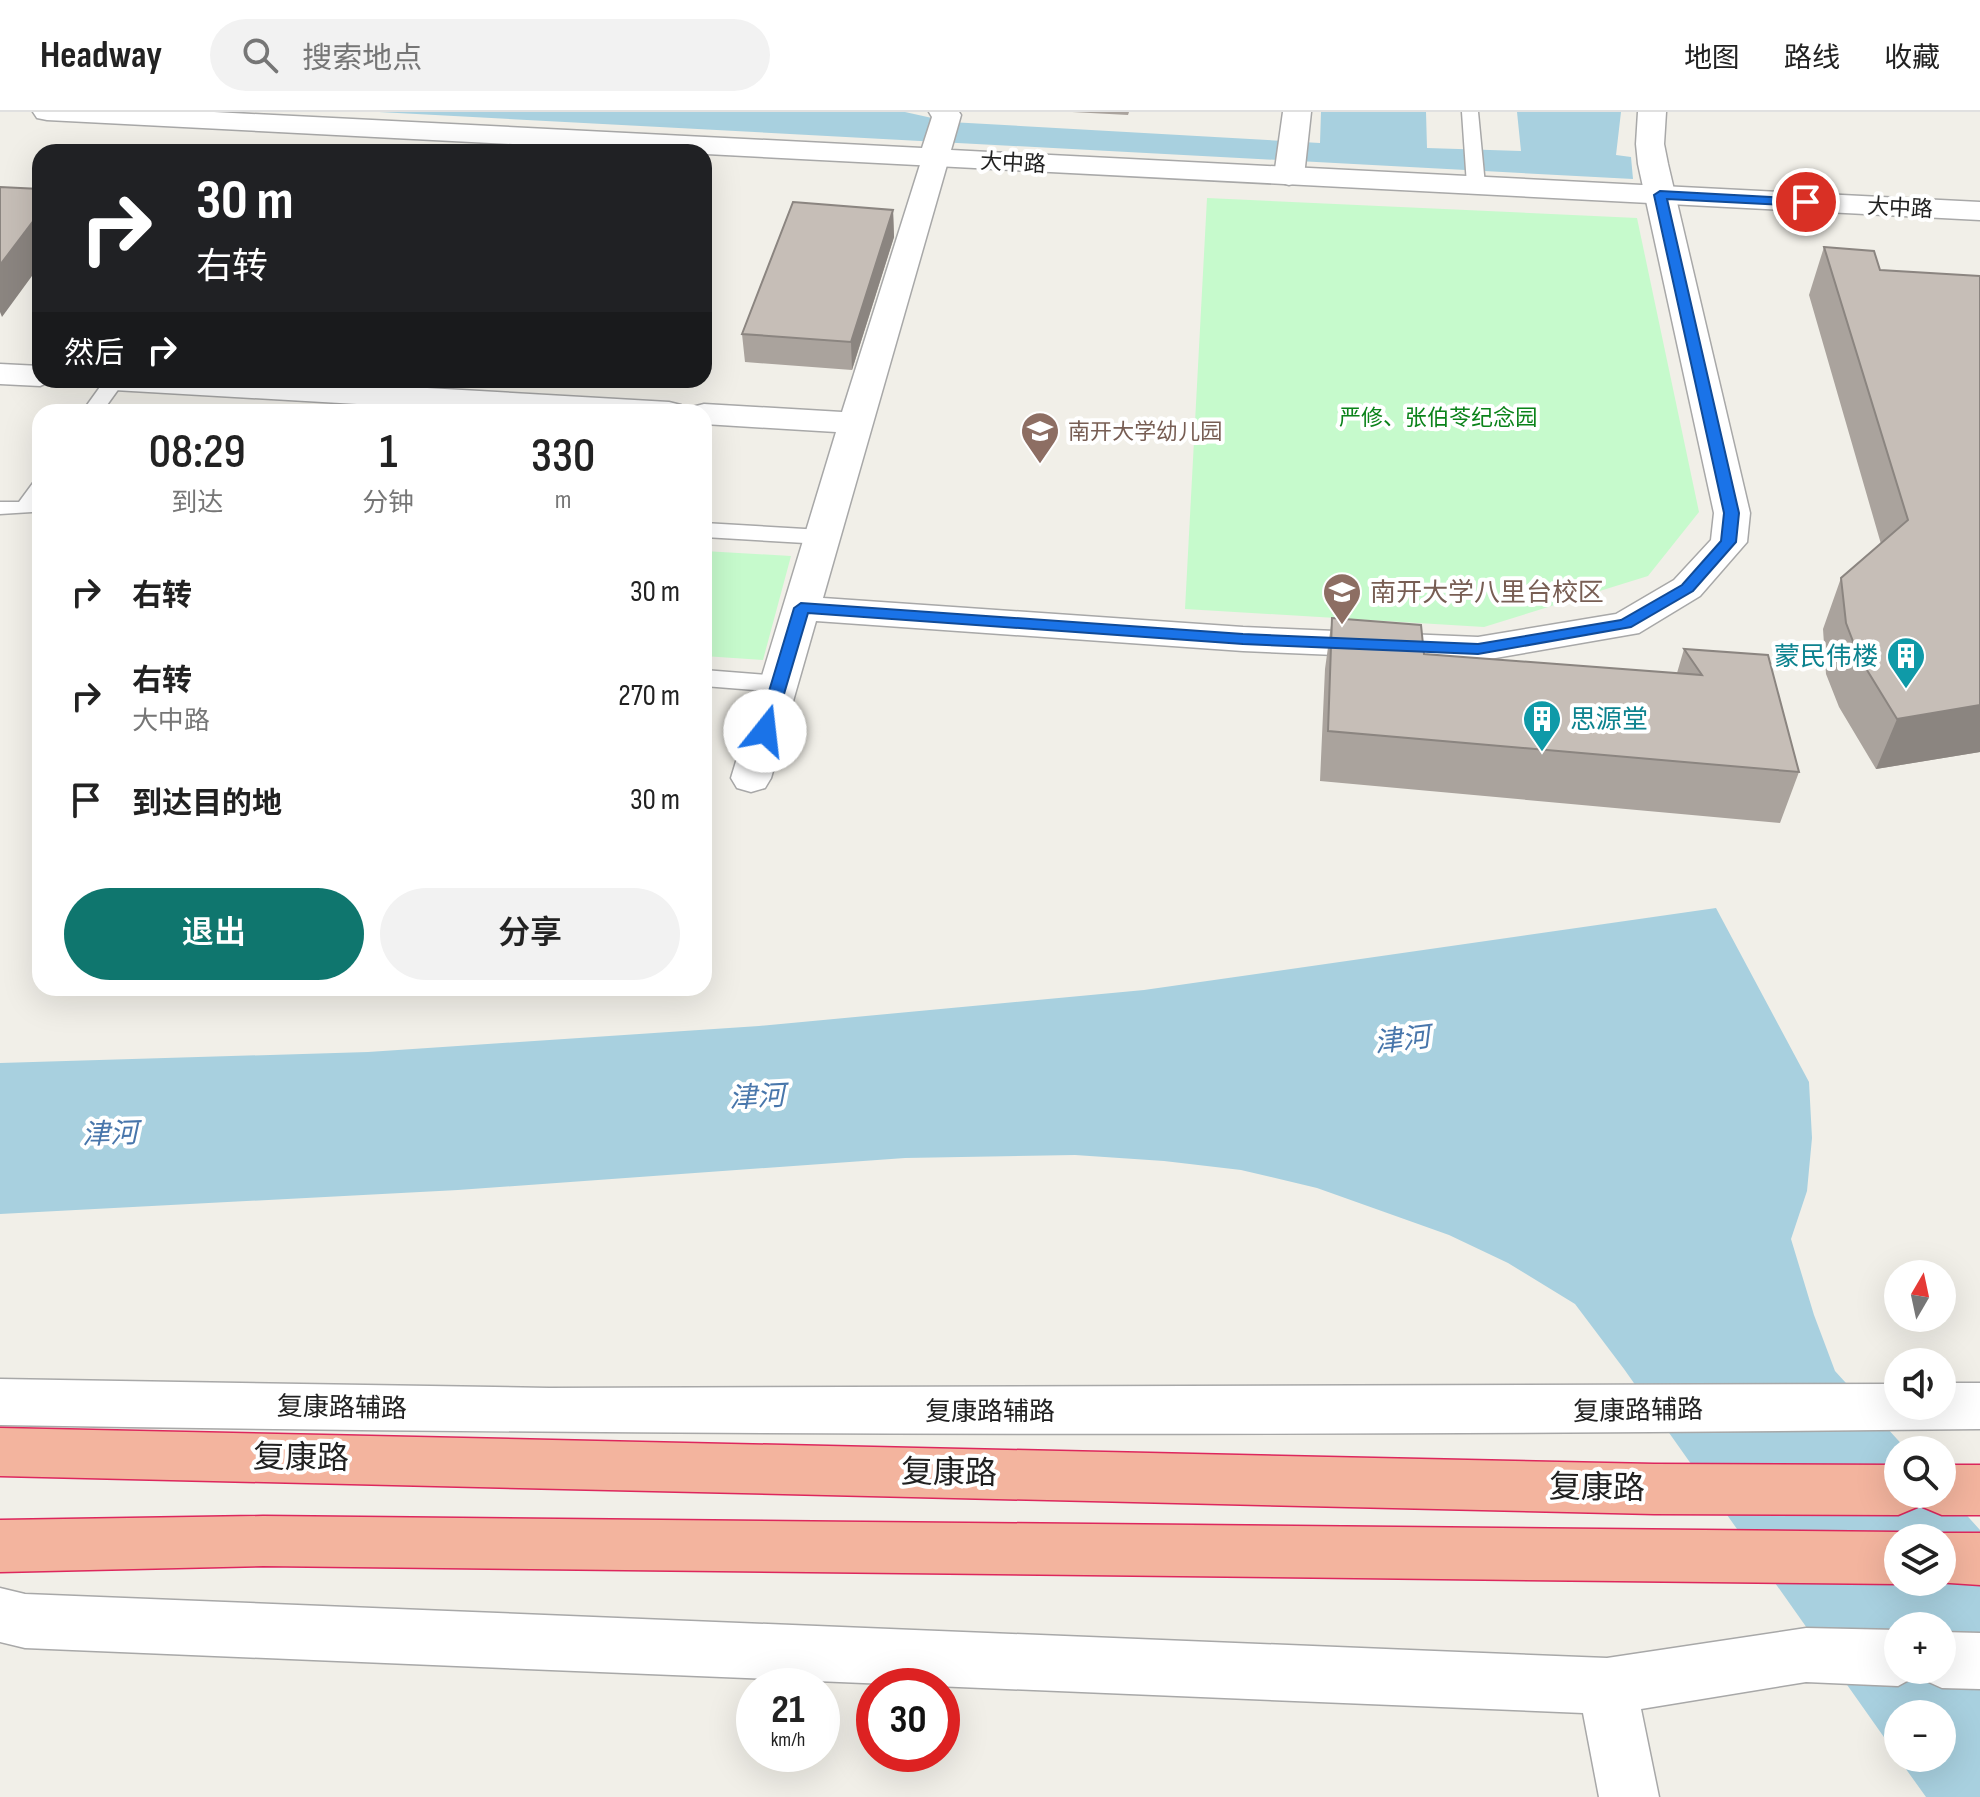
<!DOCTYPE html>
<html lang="zh">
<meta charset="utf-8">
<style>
body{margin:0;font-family:"Sofia Sans Condensed","Noto Sans SC",sans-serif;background:#f2f2f2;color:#222;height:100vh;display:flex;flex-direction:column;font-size:30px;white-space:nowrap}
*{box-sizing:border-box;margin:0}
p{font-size:26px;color:#767676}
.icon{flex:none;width:44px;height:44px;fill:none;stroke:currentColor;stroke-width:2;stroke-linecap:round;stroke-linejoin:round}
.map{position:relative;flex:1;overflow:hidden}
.panel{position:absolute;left:32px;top:292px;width:680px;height:592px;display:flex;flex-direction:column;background:#fff;border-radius:24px;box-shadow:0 8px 32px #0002}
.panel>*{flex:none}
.top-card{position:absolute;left:32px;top:32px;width:680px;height:244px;border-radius:24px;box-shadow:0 8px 32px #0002;background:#202124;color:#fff;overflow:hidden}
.needle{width:52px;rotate:9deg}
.tools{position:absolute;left:1884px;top:1148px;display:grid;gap:16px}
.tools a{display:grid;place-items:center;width:72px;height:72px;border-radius:50%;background:#fff;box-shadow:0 8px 32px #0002;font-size:40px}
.speed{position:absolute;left:736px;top:1556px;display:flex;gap:16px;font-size:40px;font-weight:700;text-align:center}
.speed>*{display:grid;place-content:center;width:104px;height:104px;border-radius:50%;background:#fff;box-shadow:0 8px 32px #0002;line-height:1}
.speed small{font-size:20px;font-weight:400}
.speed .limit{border:12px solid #d22;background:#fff;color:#111}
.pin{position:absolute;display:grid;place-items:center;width:68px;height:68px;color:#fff;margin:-34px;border:4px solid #fff;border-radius:50%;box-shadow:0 2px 8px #0007}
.me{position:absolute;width:88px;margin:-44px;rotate:16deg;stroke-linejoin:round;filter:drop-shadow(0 0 6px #0008)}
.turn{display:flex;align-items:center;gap:28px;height:168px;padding:0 32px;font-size:36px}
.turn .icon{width:104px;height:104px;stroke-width:2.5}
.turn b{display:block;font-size:56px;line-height:68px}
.then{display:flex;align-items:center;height:76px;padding:0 32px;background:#0003;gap:16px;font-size:30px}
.eta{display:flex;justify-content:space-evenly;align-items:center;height:136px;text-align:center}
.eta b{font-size:48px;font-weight:600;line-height:56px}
.primary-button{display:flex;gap:16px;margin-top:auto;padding:16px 32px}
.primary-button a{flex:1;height:92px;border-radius:48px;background:#0f766e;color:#fff;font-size:32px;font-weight:600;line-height:92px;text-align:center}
.primary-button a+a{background:#f2f2f2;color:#222}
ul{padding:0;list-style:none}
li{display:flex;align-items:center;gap:24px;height:104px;padding:0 32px}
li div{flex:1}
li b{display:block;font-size:30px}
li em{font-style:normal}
header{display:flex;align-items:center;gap:48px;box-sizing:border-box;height:112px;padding:0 40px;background:#fff;border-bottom:2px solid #e0e0e0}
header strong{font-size:38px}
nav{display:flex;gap:44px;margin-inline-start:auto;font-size:28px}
.search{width:560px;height:72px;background:#f2f2f2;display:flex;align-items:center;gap:20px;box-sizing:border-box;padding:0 28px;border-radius:44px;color:#767676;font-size:30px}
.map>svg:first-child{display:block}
</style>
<header>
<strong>Headway</strong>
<div class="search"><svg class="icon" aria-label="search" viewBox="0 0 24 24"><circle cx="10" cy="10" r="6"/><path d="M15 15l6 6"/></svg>搜索地点</div>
<nav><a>地图</a><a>路线</a><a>收藏</a></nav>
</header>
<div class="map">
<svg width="1980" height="1685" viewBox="0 0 1980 1685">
<rect width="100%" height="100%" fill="#f1efe8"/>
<path fill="#c6facc" d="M1207,86L1637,106L1699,400L1648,464L1484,515L1185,497Z
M704,439L791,444L763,548L704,544Z"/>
<path fill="#a8d0df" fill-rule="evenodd" d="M379,0H905L950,10L1320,31L1321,0H1426L1427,36L1521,39L1517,0H1621L1616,43L1631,45L1633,67Z
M1716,796L1809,970L1812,1026L1807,1079L1791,1127L1814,1203L1835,1259L1907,1338H1898V1382H1942V1376L1980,1418V1685H1926L1898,1646H1942V1602H1898V1645L1624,1257L1575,1192L1508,1151L1449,1123L1317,1076L1241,1058L1164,1049L1075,1043L905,1046L458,1078L0,1102V951L368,940L759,914L1144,878ZM1898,1426H1942V1470H1898ZM1898,1514H1942V1558H1898Z"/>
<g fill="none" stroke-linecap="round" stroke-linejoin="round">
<defs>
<path id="service" d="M1462,0H1478L1485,73L1476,78L1467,73Z
M105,268H125L102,300H82Z
M40,369V390L32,400L0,402V390H19L33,371Z
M704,411L822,418L833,425L822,432L704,425Z
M704,558L779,564L787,567L791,572L787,577L779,580L704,574Z"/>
<path id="minor" d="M1283,0H1311L1304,64L1299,70L1289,73L1279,70L1274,64Z
M1638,0H1666L1664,32L1668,52L1750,401L1747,430L1700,484L1639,521L1478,549L1243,539L816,509L771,666L765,676L751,680L737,676L731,666L836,320L704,312V300H688L692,295L704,292L842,300L924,40L934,37L944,40L949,46L823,486L1243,515L1478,525L1616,502L1674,468L1711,428L1714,401L1638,52L1636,32Z
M0,252L40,254V268H54L40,274L0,272Z
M97,268H288L669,290L681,293L686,300H494L114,278L102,275Z"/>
<path id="tertiary" d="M33,0H214L922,36L932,5L929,0H959L961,3L951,38L1980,90V108L47,8L37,6Z
M0,1267L549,1276L1898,1272V1294H1942V1271H1980V1317C1320,1324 660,1324 0,1313Z
M0,1476L25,1482L1607,1546L1806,1516L1898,1518V1558H1942V1520L1980,1521V1577L1942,1576L1922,1567L1920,1562L1898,1574L1806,1570L1641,1597L1659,1685H1599L1583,1601L25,1536L0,1530Z"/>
<path id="trunk" d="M0,1316L1654,1352L1898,1353V1382H1942V1353H1980V1403H1942L1923,1395L1920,1389L1917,1395L1898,1403L1654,1402L0,1364Z
M263,1404L1898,1420L1913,1426H1898V1470H1903L1898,1472L263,1454L0,1460V1408Z
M1942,1421H1980V1473L1935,1470H1942V1426H1930Z"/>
</defs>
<use href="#service" stroke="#a8a8a8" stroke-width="3"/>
<use href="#minor" stroke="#a8a8a8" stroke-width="3"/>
<use href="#tertiary" stroke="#a8a8a8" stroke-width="3"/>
<use href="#trunk" stroke="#dd275d" stroke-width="3"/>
<use href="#service" fill="#fff" fill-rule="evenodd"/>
<use href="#minor" fill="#fff" fill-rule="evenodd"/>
<use href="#tertiary" fill="#fff" fill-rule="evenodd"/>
<use href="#trunk" fill="#f3b49e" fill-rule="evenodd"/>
</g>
<path fill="#aaa39d" d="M1072,0H1129L1128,3Z
M893,98L894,125L852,258L745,250L742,222Z
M1824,135L1880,158L1980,164V640L1876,657L1839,595L1826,562L1823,517L1841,466L1881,432L1809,183Z
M1332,506L1424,542L1677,561L1684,537L1799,660L1780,711L1320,669L1325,557Z"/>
<path fill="#8b8580" d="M893,98L894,125L852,258L851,230Z
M40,100V153L2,205L0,200V153Z
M1980,593V640L1876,657L1897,607Z"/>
<path fill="#c6beb7" stroke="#8b8580" stroke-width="2" d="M244,33L294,35L289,40H207Z
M0,75L40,77V100L0,153Z
M793,90L893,98L851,230L742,222Z
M1824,135L1874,139L1880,158L1980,164V593L1897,607L1859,545L1846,511L1841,466L1908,408Z
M1332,506L1421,513L1424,542L1702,563L1684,537L1768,543L1799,660L1328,619Z"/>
<path fill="#1a73e8" stroke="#114b97" stroke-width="2" d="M1660,79L1806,87L1812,90L1806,94L1667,87L1739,401L1736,430L1693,479L1631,515L1478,542L1243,532L808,501L773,619L765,624L757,619L794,496L801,491L1243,522L1478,532L1621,508L1682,473L1721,429L1724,401L1654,83Z"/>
<defs>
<symbol id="school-pin" viewBox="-11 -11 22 30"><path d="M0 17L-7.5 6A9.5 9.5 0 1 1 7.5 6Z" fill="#8d6e63" stroke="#fff"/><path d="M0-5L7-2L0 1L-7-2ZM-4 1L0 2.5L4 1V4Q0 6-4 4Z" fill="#fff"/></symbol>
<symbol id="university-pin" viewBox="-11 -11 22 30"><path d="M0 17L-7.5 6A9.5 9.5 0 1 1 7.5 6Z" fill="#8d6e63" stroke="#fff"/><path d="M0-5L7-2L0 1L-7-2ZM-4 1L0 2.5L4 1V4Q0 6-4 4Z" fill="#fff"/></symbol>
<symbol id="building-pin" viewBox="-11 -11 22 30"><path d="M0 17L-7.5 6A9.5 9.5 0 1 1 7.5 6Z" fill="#0f9aa8" stroke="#fff"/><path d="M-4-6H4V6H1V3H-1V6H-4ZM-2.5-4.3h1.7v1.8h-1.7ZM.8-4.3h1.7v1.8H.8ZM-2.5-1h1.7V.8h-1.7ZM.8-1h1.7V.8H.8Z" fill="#fff"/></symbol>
</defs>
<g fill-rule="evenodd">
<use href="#school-pin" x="1018" y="297" width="44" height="60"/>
<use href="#university-pin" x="1320" y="458" width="44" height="60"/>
<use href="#building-pin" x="1884" y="522" width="44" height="60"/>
<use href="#building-pin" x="1520" y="585" width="44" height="60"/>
</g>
<g text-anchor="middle" stroke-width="8" stroke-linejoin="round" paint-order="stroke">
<g font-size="22" fill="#212121" stroke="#fff">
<text transform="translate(1013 50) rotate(3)" y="8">大中路</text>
<text transform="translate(1900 95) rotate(3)" y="8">大中路</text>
</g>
<g font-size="22" fill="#0b831a" stroke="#fff">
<text x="1438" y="313">严修、张伯苓纪念园</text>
</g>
<g font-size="22" fill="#785e54" stroke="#fff" text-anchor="start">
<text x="1068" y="327">南开大学幼儿园</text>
</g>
<g font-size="26" fill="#785e54" stroke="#fff" text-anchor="start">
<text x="1370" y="489">南开大学八里台校区</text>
</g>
<g font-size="26" fill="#0d838f" stroke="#fff" text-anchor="end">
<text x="1878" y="553">蒙民伟楼</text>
<text x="1570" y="616" text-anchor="start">思源堂</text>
</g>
<g font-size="26" fill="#212121" stroke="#fff">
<text transform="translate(342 1295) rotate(1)" y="9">复康路辅路</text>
<text transform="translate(1638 1298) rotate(-1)" y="9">复康路辅路</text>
<text x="990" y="1308">复康路辅路</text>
</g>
<g font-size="28" font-style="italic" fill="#4876ab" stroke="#fff">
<text transform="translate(1402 927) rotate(-7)" y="10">津河</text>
<text transform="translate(757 984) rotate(-3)" y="10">津河</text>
<text transform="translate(110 1021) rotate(-2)" y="10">津河</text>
</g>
<g font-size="32" fill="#212121" stroke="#fff">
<text transform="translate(301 1345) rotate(1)" y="11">复康路</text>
<text transform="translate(949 1360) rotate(1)" y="11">复康路</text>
<text transform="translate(1597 1375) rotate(1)" y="11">复康路</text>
</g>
</g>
</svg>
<div class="tools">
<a><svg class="needle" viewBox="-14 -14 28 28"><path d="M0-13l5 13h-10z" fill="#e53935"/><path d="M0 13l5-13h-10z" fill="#767676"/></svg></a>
<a><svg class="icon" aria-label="sound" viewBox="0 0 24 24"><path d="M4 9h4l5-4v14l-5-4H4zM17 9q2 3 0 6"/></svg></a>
<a><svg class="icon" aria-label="search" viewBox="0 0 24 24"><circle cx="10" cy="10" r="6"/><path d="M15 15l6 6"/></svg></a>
<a><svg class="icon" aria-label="layers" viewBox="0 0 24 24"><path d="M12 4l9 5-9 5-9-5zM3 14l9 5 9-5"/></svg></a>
<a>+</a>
<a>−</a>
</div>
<div class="speed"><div>21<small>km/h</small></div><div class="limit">30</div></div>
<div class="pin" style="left:1806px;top:90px;background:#d93025"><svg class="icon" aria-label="arrive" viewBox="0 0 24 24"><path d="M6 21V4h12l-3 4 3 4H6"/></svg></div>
<svg class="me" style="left:765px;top:619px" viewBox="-20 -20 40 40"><circle r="19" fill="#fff"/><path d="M0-13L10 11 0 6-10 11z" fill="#1a73e8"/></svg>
<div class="top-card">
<div class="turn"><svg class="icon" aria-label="right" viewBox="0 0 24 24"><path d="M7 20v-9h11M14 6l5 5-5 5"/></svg><div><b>30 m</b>右转</div></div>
<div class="then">然后<svg class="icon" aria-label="right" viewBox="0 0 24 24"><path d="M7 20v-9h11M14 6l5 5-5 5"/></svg></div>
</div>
<section class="panel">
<div class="eta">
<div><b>08:29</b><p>到达</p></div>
<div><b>1</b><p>分钟</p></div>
<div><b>330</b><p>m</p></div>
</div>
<ul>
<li><svg class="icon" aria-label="right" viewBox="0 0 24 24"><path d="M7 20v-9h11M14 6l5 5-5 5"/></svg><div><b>右转</b></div><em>30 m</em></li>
<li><svg class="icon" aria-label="right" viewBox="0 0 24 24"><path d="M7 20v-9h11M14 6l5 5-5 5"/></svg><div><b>右转</b><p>大中路</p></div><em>270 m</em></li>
<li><svg class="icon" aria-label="arrive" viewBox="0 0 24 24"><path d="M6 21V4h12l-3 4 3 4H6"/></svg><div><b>到达目的地</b></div><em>30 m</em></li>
</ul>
<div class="primary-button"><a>退出</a><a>分享</a></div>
</section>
</div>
